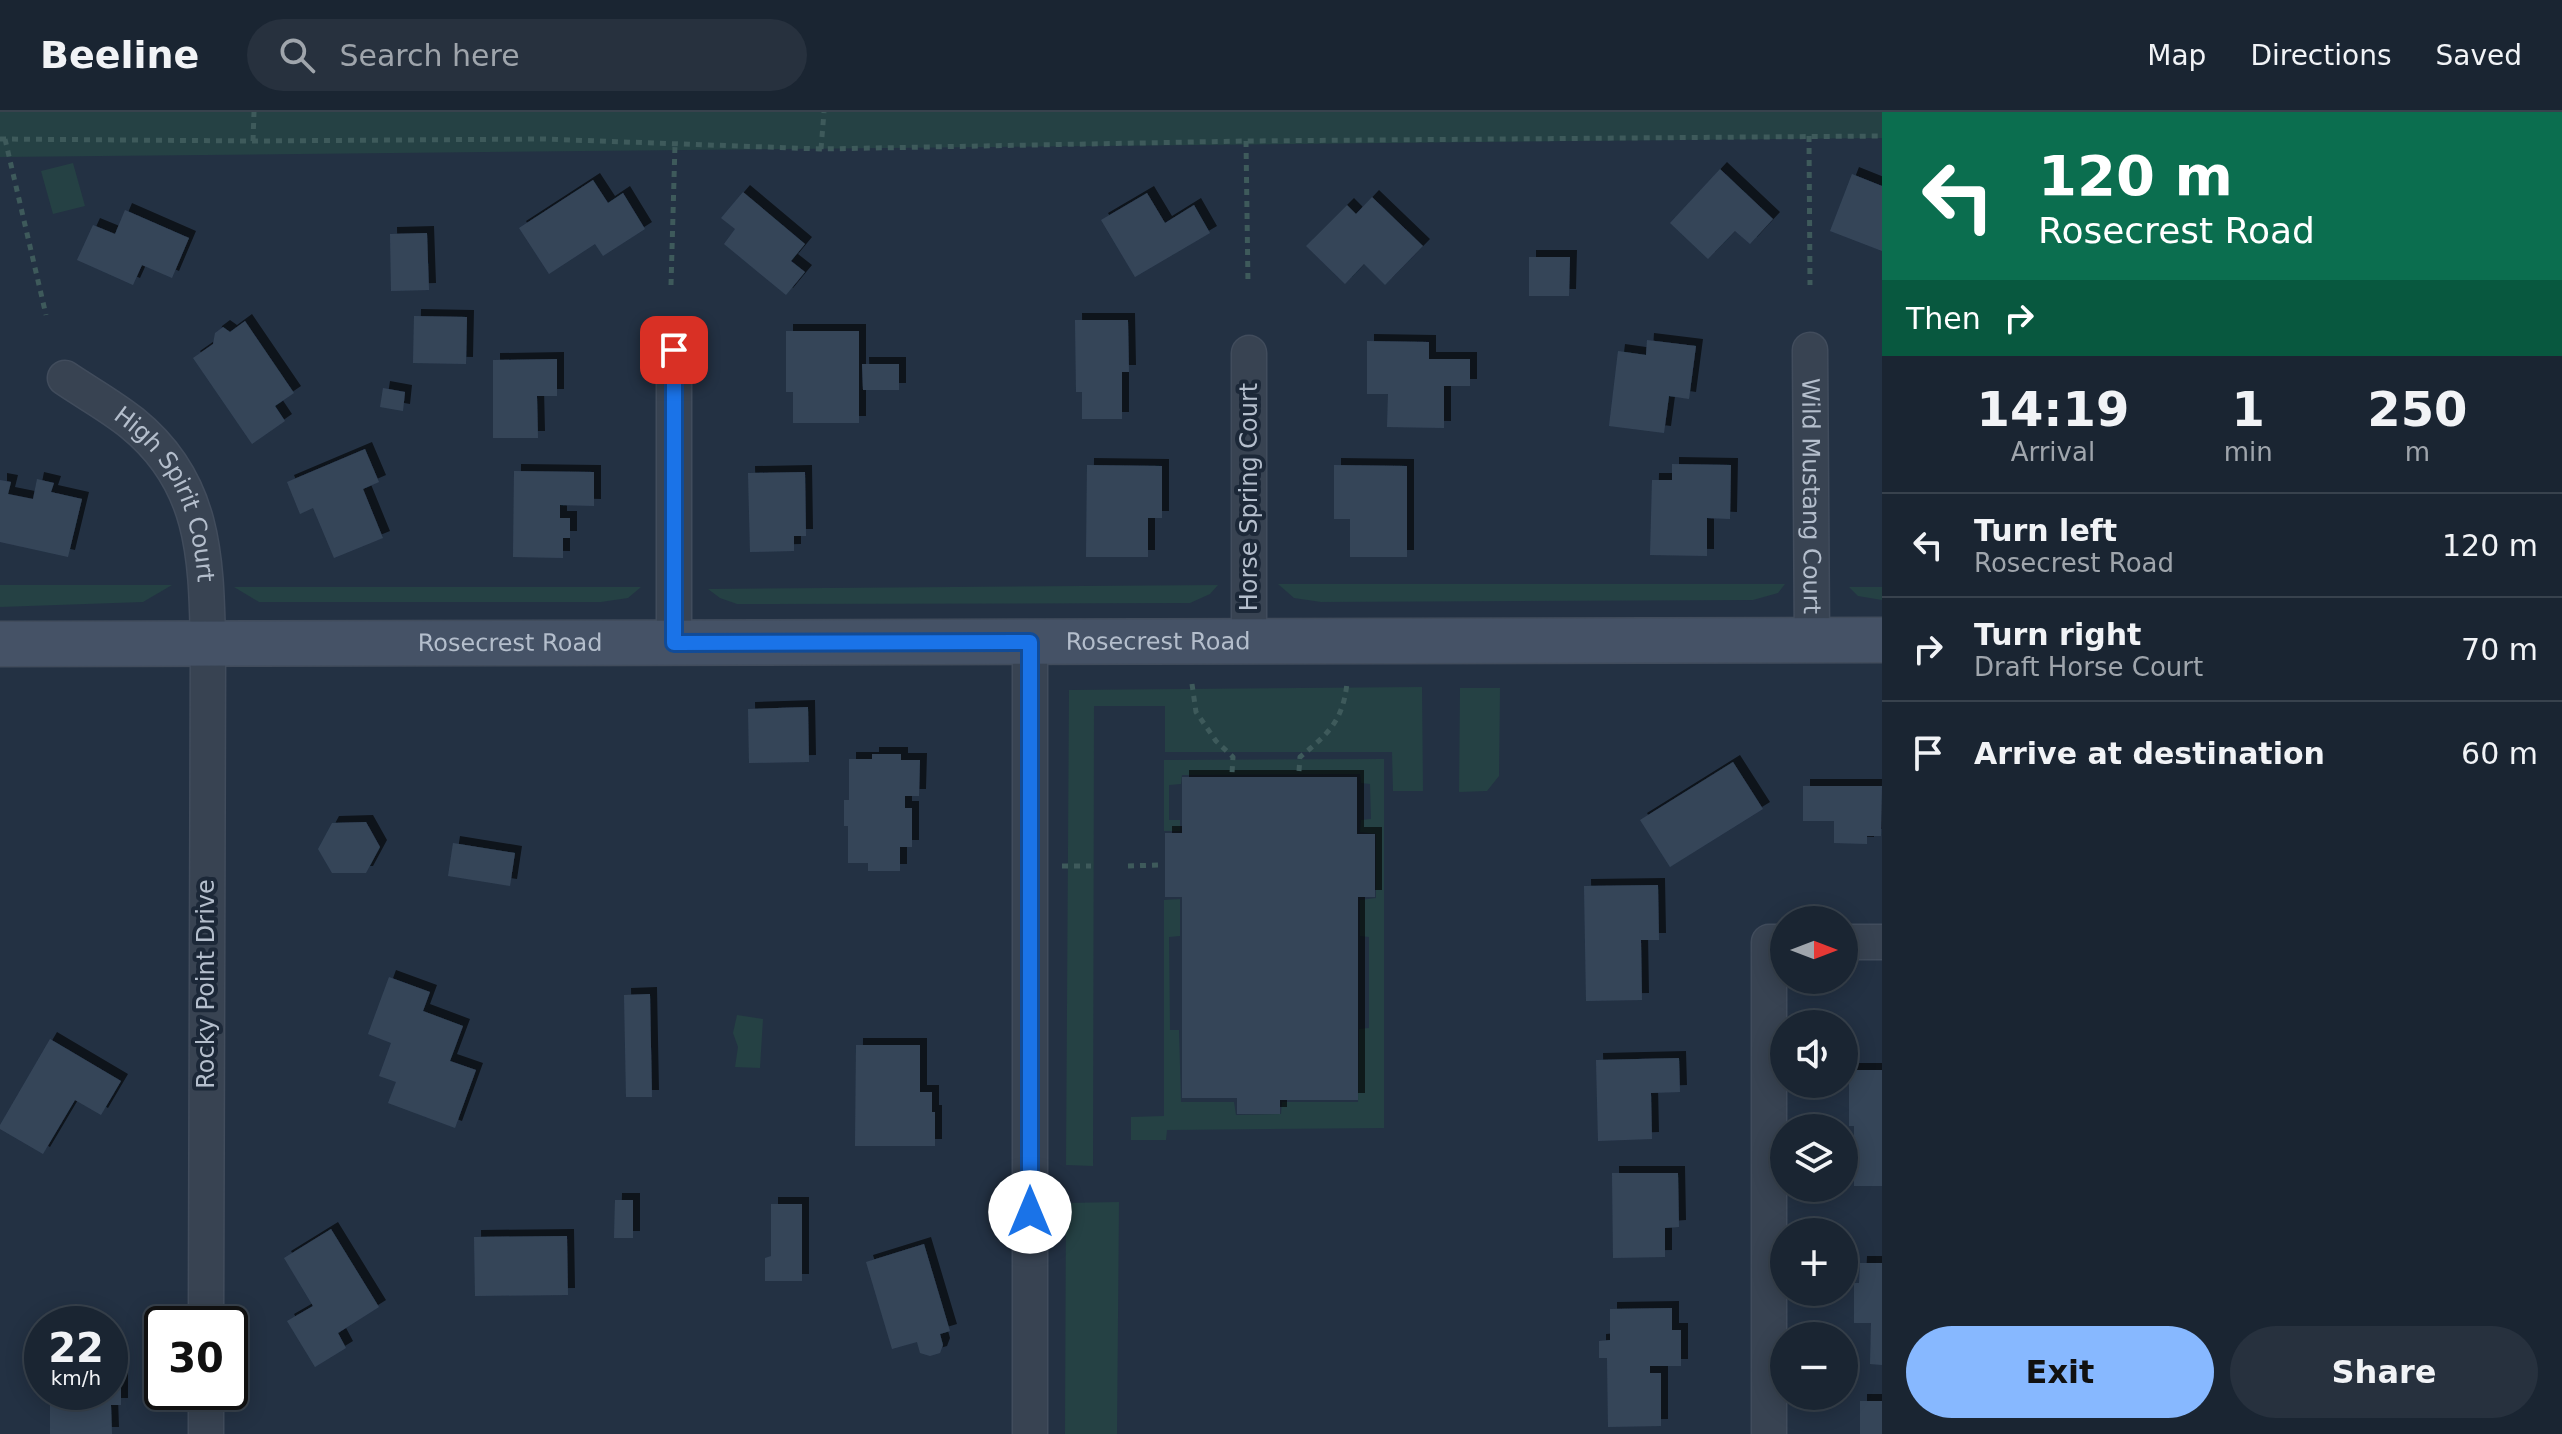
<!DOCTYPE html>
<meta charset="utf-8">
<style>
body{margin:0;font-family:"DejaVu Sans",sans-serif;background:#27313e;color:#f1f3f6;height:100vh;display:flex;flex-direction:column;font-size:30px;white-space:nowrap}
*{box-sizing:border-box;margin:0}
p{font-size:26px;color:#9fa5ac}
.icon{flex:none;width:44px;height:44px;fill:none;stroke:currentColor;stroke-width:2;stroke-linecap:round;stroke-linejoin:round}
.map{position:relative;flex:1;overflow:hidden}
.side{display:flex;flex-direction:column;background:#1a2532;width:680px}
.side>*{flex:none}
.banner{background:#0b6e4f;color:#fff;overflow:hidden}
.needle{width:52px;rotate:90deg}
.controls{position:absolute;left:1770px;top:794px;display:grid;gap:16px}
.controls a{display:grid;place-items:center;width:88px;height:88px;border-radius:50%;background:#1a2532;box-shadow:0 4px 20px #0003,0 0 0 2px #38424d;font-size:40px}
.speed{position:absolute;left:24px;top:1194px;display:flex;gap:16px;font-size:40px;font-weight:700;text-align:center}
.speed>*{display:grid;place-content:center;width:104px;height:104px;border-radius:50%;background:#1a2532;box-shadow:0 4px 20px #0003,0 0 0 2px #38424d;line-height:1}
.speed small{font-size:20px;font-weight:400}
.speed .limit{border:4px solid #111;border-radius:12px;background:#fff;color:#111}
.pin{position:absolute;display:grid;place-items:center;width:68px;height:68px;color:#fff;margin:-34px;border-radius:16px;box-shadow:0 4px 12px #0006}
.me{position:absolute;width:88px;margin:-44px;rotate:0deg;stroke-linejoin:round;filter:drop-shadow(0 0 6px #0008)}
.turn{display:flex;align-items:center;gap:28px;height:168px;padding:0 24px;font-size:36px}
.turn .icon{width:104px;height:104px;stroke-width:2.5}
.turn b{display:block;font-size:56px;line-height:68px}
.then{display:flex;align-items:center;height:76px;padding:0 24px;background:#0003;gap:16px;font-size:30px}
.eta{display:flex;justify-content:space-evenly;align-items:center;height:136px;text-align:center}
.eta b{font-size:48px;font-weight:700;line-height:56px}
.button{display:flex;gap:16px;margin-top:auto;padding:16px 24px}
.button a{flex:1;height:92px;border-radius:48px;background:#87b8ff;color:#111;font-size:32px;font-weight:700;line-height:92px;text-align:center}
.button a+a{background:#27313e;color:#f1f3f6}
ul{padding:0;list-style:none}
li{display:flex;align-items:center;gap:24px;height:104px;padding:0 24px;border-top:2px solid #38424d}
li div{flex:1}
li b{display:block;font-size:30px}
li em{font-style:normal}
header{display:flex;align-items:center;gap:48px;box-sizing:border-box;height:112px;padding:0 40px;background:#1a2532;border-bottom:2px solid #38424d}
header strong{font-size:38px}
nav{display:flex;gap:44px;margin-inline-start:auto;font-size:28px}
.search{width:560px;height:72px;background:#27313e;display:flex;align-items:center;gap:20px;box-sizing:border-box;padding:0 28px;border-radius:44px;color:#9fa5ac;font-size:30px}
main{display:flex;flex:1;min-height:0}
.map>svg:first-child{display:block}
</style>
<header>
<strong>Beeline</strong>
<div class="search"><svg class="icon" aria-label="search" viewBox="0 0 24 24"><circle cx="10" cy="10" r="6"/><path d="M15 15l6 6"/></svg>Search here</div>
<nav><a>Map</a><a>Directions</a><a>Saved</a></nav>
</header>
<main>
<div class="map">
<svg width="1882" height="1322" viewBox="0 0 1882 1322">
<defs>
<filter id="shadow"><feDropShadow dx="7" dy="-7" stdDeviation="0" flood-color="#0009"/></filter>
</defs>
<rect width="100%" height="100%" fill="#233143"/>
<path fill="#254144" d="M0,0H1882V26L0,45Z
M73,51L85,94L53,102L41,59Z
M1278,472H1785L1778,481L1753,488L1321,490L1294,486Z
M0,473H172L143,490L0,495Z
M1218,473L1210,482L1190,491L737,492L720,486L708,477Z
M234,475H641L628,486L601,490H259Z
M1849,475H1882V488L1858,484Z
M1422,575L1423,679H1393L1392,640H1165V594H1094L1093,1054L1066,1053L1069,578Z
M1460,576H1500L1499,664L1487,679L1459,680Z
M1384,647V1016L1167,1018L1166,1028H1131V1005L1164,1004V788L1180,787V824L1169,825L1170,918H1179L1181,990H1234L1236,1003L1281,1002L1282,990H1358L1359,917L1369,916V825L1360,824V788L1376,786V722L1360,720L1361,708L1371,707L1370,672L1361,671L1360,662L1182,663L1181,672L1169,673V708H1180V719H1164V648Z
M737,903L763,907L760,956L735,955L738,935L733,921Z
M1119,1090L1117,1322H1065L1066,1091Z"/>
<path fill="#354559" filter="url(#shadow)" d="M1720,57L1773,107L1750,132L1735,119L1708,147L1670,111Z
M1852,62L1882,74V139L1830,119Z
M593,68L608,91L623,81L645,117L603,144L595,132L549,162L519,116Z
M743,80L805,132L791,149L805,160L786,183L724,132L735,117L721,106Z
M1147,81L1165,111L1194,93L1210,121L1135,165L1101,108Z
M1372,85L1423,134L1385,173L1364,152L1345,172L1306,134L1347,93L1356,102Z
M125,98L189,126L172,166L142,153L133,173L77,148L93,113L115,122Z
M427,121L429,178L391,179L390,122Z
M1529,145H1570L1569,184H1529Z
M414,204L467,205L466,252L413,251Z
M1075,208H1128L1129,260H1122V307H1082V280H1076Z
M245,209L294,281L275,294L285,309L252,332L193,246L213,232L215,221L223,215L230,220Z
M786,219H859V311H793V280H786Z
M1647,228L1696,234L1689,287L1669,284L1664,321L1609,314L1618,239L1646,243Z
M1367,229L1429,230V247H1470V274H1444V316L1387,315L1388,282H1367Z
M557,247V284H537L538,326H493V248Z
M862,252H899V278H863Z
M383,276L405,280L403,299L380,295Z
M365,337L379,370L363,377L383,426L334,446L313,396L300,402L287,370Z
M1672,352L1731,353L1730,407L1707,406V444L1650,443L1652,368H1672Z
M1087,353L1162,354V406H1148V445H1086Z
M1334,353L1407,354V445H1350V407H1334Z
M514,359L594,360V394L560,393V406H570V426H563V446L513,445Z
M805,360L806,424H794V439L750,440L748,361Z
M37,367L54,371L51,380L82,387L68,445L0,430V368L11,370L8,382L33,387Z
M808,595L809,650L749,651L748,597Z
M872,642H901V648H920L919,684H905V696H912V735H900V759H868V751H848V714H844V688H849V647H872Z
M1733,650L1763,697L1670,755L1640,708Z
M1182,665H1357V722H1375V785H1358V988H1280V1002H1237V986H1182V785H1165V721H1182Z
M1803,674H1882L1881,724H1867V732L1834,731V709H1803Z
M366,710L380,735L366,761H332L318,737L332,711Z
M453,731L515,741L510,774L448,764Z
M1658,773L1659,828H1641L1642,888L1586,889L1584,774Z
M389,865L430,880L423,899L463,914L450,949L476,958L455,1016L388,991L396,970L379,964L391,931L368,922Z
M650,882L652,985H626L624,883Z
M50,927L121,969L101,1003L75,988L43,1042L0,1017V1013Z
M856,933H920V980H932V1000H935V1034H855Z
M1679,946L1680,980L1651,981L1652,1027L1598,1029L1596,948Z
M1849,958H1882V1074H1854V1014H1849Z
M1612,1061H1678L1679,1115L1665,1116V1145L1613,1146Z
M615,1088H633V1126H614Z
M771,1092H802V1169H765V1146L771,1144Z
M331,1117L379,1195L338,1221L346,1236L315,1255L287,1209L313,1194L284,1146Z
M567,1124L568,1183L475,1184L474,1125Z
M924,1132L950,1219L940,1222L943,1233L940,1241L930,1244L920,1241L917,1230L892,1237L866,1150Z
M1860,1151H1882V1253L1870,1252L1871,1211H1854V1171H1859Z
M1672,1196V1218H1681V1254H1650V1261H1661V1314L1608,1315L1607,1246H1599V1229L1610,1228V1197Z
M110,1253H121V1293H111L112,1322H50V1280H110Z
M1860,1289H1882V1322H1860Z"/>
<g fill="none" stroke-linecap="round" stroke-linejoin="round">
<defs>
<g id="minor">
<path d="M674,238V531"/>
<path id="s1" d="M1810,238L1812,528"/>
<path id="s2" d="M65,266C87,281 111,294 132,311C205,370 206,445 208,531L206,1212"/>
<path d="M1249,529V241"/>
<path d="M1030,530V1322"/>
<path d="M1844,830H1882"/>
<path d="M206,1280V1322"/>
<path d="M1769,1322V830H1784"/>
</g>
<g id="secondary">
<path id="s3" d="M0,532L1882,528"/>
</g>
</defs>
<use href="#minor" stroke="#414c5c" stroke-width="37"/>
<use href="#secondary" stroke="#414c5c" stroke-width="47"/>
<path stroke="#3e5a5b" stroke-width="5" stroke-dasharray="6 6" stroke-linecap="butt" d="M1809,24L1810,173
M0,27L253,29L543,27L821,37L1246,29L1882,24
M5,27L46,203
M253,29L254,0
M1246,29L1248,172
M821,37L824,0
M671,173L675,32
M1192,572L1196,600L1216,629L1233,645L1232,661
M1299,659L1300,645C1328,622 1343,609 1347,571
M1062,754H1091
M1128,754L1158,753"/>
<use href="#minor" stroke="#384352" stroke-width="34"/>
<use href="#secondary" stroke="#455266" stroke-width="44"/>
</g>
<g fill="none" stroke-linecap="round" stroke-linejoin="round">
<defs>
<path id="route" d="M674,238V531L1030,530V1100"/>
</defs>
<use href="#route" stroke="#114b97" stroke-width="20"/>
<use href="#route" stroke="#1a73e8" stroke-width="14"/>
</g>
<g text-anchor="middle" stroke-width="8" stroke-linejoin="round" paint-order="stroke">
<g font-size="24" fill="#b4becc" stroke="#1c2838">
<text dy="8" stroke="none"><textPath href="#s1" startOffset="146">Wild Mustang Court</textPath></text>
<text transform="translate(1249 385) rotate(-90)" y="8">Horse Spring Court</text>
<text dy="8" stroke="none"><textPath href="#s2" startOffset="162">High Spirit Court</textPath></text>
<text dy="8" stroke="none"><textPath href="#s3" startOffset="1158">Rosecrest Road</textPath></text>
<text dy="8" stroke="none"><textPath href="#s3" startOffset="510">Rosecrest Road</textPath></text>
<text transform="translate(206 872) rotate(-90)" y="8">Rocky Point Drive</text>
</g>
</g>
</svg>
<div class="controls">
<a><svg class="needle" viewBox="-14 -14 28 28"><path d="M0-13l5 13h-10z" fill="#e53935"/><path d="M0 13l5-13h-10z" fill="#9fa5ac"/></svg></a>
<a><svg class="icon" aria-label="sound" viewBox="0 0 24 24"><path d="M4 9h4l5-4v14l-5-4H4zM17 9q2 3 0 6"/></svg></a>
<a><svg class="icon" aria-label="layers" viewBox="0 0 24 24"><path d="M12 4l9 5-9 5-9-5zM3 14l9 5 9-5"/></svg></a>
<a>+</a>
<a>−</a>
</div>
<div class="speed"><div>22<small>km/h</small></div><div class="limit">30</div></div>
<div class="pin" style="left:674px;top:238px;background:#d93025"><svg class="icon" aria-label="arrive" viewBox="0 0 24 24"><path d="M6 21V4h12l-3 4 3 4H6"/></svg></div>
<svg class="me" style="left:1030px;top:1100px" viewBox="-20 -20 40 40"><circle r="19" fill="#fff"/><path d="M0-13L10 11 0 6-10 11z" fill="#1a73e8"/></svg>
</div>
<section class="side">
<div class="banner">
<div class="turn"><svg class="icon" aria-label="left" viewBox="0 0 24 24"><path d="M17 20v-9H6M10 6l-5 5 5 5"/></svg><div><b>120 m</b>Rosecrest Road</div></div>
<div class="then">Then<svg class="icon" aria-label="right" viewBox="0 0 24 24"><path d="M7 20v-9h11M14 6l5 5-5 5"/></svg></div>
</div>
<div class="eta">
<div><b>14:19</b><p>Arrival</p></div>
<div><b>1</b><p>min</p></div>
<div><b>250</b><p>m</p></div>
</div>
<ul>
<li><svg class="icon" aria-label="left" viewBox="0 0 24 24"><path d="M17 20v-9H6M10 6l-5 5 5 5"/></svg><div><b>Turn left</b><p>Rosecrest Road</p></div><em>120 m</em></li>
<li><svg class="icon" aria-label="right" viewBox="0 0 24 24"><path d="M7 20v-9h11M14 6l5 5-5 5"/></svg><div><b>Turn right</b><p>Draft Horse Court</p></div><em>70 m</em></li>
<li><svg class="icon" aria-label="arrive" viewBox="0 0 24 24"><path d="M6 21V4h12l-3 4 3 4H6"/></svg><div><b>Arrive at destination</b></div><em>60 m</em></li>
</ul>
<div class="button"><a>Exit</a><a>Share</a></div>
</section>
</main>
